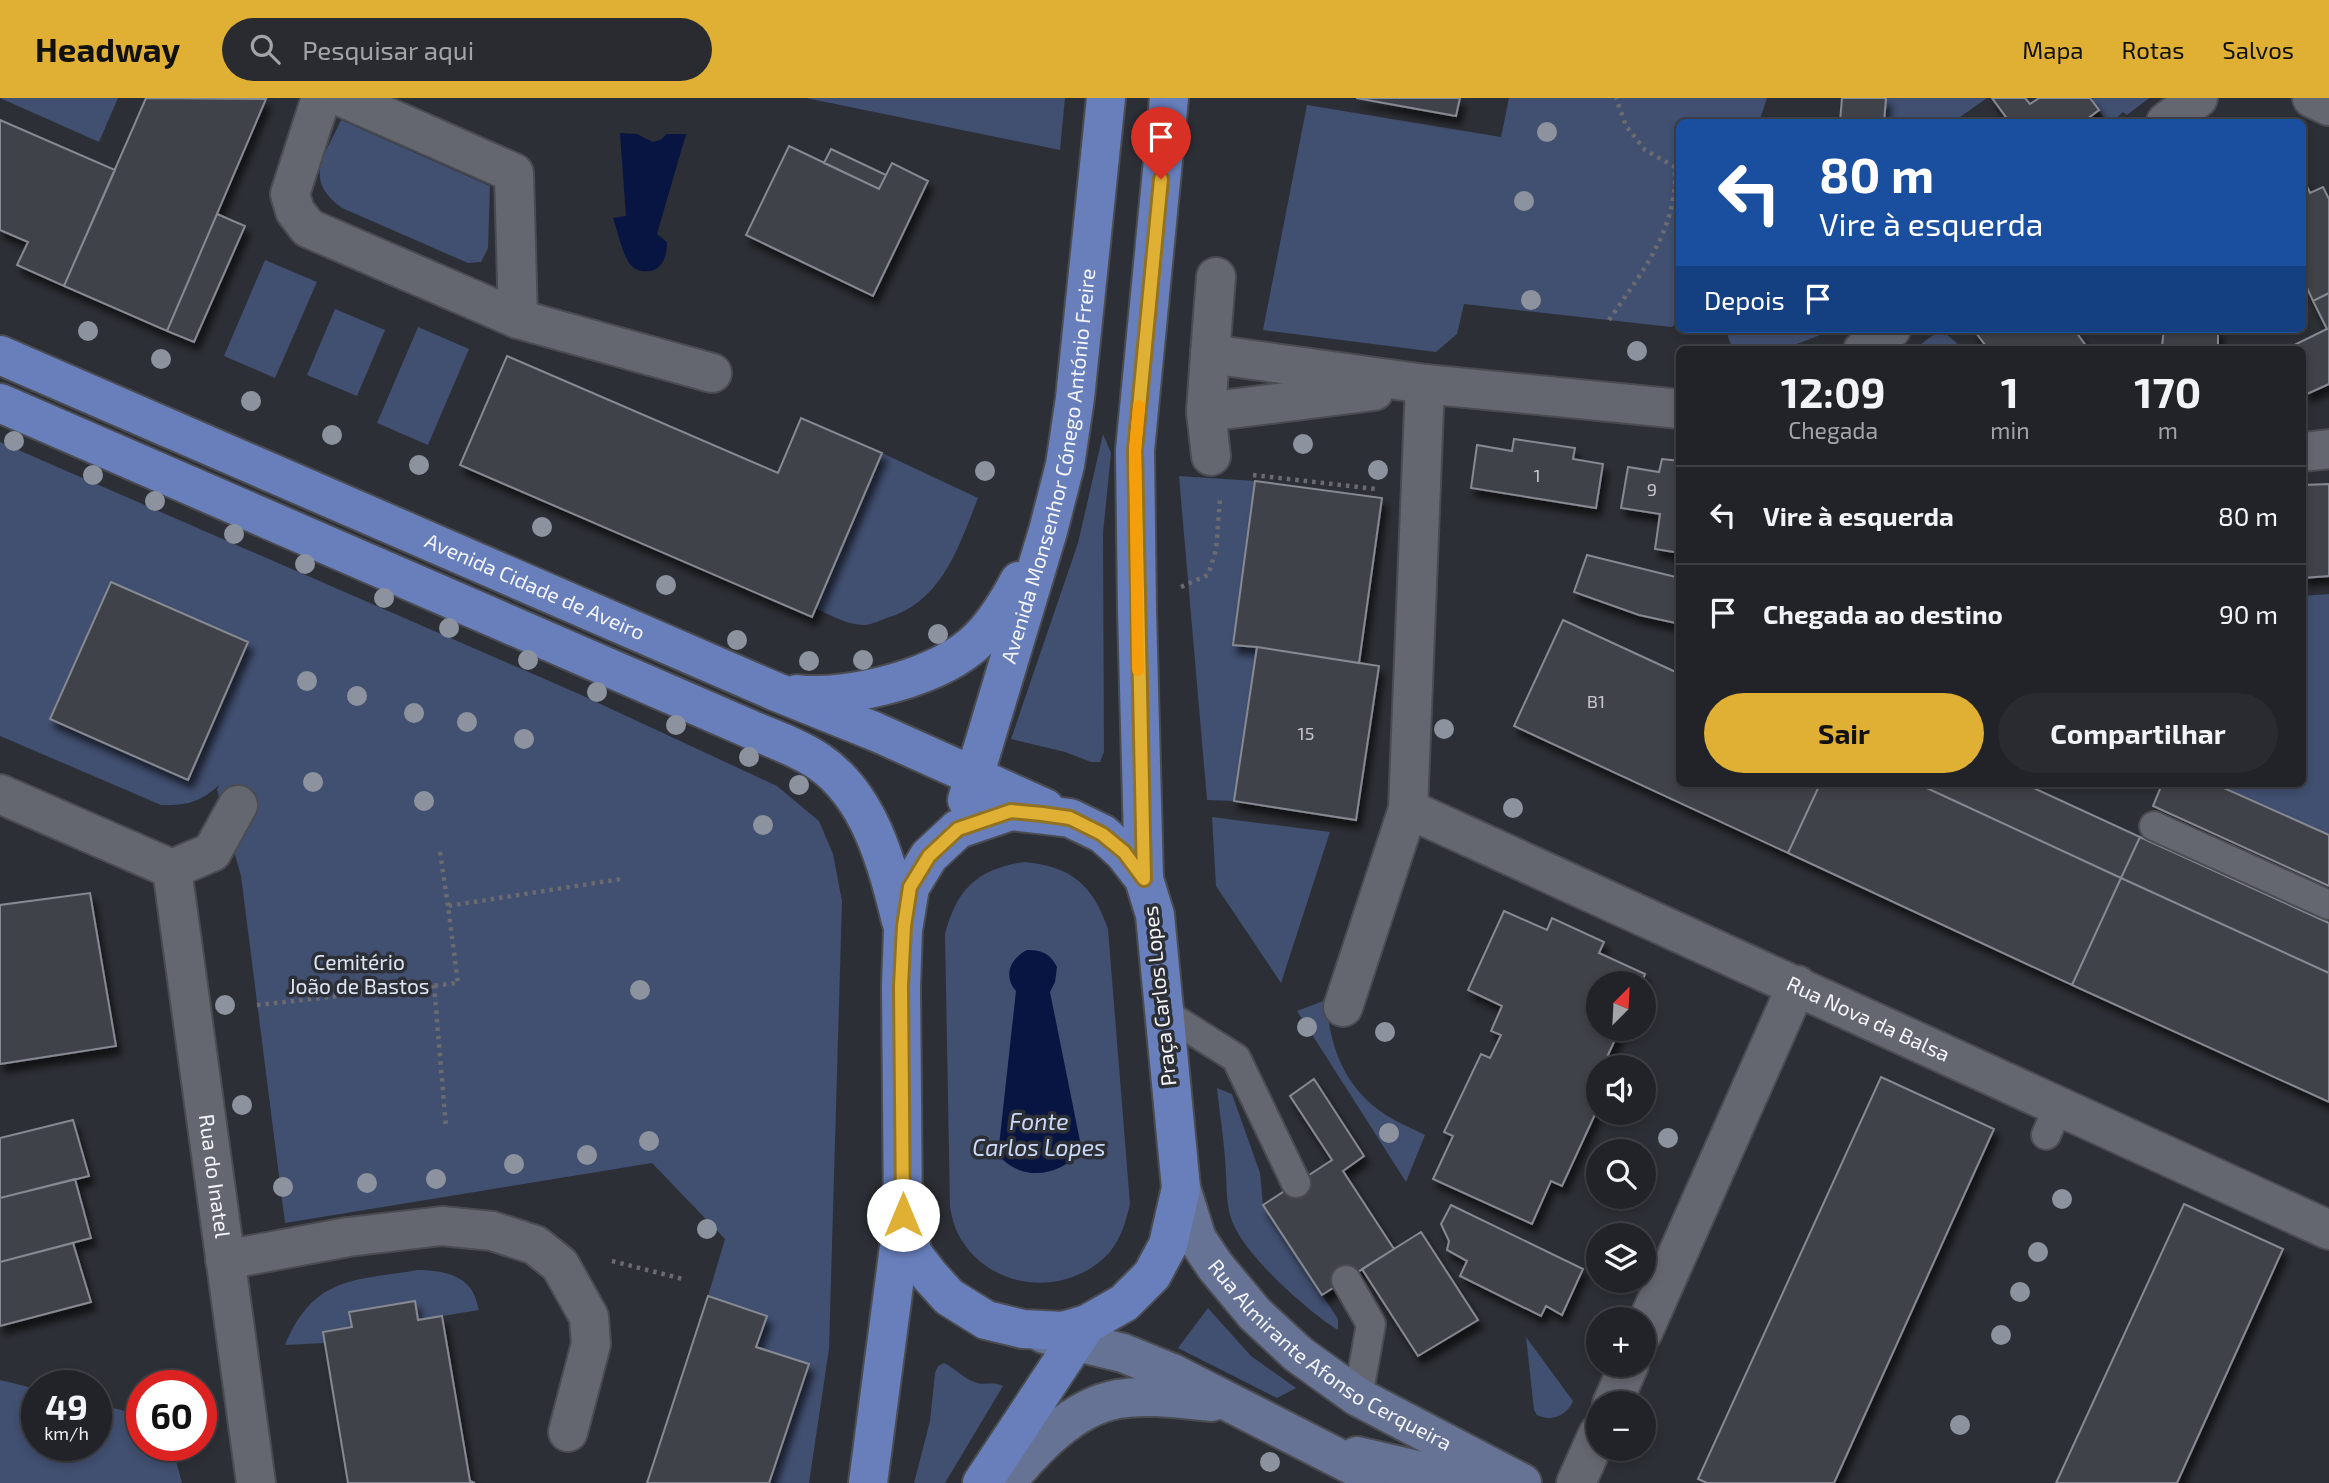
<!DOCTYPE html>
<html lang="pt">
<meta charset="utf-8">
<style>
body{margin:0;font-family:"Exo 2",sans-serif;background:#292b30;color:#f1f3f6;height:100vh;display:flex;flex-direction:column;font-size:26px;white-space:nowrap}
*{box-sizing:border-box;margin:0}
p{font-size:23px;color:#a2a4a8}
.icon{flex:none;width:38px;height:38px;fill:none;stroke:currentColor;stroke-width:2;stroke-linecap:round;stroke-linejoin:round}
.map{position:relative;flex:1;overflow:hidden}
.side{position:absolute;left:1676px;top:248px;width:630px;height:441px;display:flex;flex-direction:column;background:#212328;border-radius:10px;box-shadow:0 4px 10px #0003,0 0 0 2px #3e4045}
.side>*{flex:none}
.banner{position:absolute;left:1676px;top:21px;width:630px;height:214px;border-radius:10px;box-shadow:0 4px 10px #0003,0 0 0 2px #3e4045;background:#1a4fa0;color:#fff;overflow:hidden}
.needle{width:46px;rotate:24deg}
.buttons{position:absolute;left:1586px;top:873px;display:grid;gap:14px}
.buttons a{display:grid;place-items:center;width:70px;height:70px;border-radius:50%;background:#212328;box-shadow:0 4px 10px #0003,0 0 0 2px #3e4045;font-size:35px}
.speed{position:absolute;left:21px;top:1272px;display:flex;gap:14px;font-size:35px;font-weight:700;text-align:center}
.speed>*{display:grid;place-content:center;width:91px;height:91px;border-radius:50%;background:#212328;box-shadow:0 4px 10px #0003,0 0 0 2px #3e4045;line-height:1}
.speed small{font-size:18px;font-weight:400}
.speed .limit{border:10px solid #d22;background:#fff;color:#111}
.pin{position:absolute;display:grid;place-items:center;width:60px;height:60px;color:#fff;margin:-72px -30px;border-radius:50% 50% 50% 0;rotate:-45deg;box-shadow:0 0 7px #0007}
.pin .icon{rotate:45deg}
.me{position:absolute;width:77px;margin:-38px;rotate:0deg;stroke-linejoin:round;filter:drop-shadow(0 0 5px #0008)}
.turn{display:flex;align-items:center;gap:24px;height:147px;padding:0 28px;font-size:32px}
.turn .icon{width:91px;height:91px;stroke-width:2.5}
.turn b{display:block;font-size:49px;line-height:60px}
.then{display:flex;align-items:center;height:66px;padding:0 28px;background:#0003;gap:14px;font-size:26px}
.eta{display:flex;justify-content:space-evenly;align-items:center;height:119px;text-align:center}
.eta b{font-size:42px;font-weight:700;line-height:49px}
.button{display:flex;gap:14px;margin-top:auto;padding:14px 28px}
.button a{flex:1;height:80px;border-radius:42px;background:#dfb034;color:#111;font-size:28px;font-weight:700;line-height:80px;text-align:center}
.button a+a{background:#292b30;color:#f1f3f6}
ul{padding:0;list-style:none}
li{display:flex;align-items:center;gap:21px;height:98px;padding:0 28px;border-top:2px solid #3e4045}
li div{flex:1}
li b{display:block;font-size:26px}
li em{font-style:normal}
header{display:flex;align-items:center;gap:42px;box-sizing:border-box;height:98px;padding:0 35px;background:#dfb034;color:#111}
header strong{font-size:33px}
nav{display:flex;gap:38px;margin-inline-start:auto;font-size:24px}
.search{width:490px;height:63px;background:#292b30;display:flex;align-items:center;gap:18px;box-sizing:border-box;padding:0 24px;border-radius:38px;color:#a2a4a8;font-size:26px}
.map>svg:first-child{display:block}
</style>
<header>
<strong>Headway</strong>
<div class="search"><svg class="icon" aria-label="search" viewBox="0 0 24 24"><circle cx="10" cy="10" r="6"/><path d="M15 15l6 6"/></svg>Pesquisar aqui</div>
<nav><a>Mapa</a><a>Rotas</a><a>Salvos</a></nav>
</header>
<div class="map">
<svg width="2329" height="1385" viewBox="0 0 2329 1385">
<defs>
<filter id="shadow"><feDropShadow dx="4.5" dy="8" stdDeviation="3.5" flood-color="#0009"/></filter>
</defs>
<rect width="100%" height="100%" fill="#2c2f35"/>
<path fill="#414f70" d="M0,0H118L99,44Z
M806,0H1065L1060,52Z
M1509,0H1767L1759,24H1680V224L1671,229L1464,206L1457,236L1436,254L1263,232L1307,7L1501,39Z
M1886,0H1987L1953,24H1884Z
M2093,0H2149L2127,17L2123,14L2112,24H2107L2092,2Z
M341,22L490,88L488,150L481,164L468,165L342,110C302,81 325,58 341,22Z
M265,162L317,184L275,280L224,258Z
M335,211L385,232L357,298L307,277Z
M418,229L469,251L428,347L377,325Z
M1729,231H1836L1781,252H1733L1728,239Z
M1940,231L1965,252H1913L1940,232Z
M1103,336L1111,355L1103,435L1104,654L1100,664H1091L1065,654L1011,641L1078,445Z
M0,344L579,596L777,688L819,723L833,756L842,803L829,1251L809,1385H769L808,1266L756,1249L766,1218L708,1198L725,1141L652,1065L285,1125L241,778L217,692L219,687C199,705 188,707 161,707L0,638Z
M882,355L978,400C959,448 942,504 887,520C881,522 873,526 866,527C849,528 830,517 815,510Z
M1179,378L1255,383L1233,547L1257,549L1234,703L1207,702Z
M2329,496V737L2215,686H2303V498Z
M1212,719L1330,734L1281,885L1216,788Z
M1024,764C1071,768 1093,787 1108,831L1130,1106C1126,1123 1121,1141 1109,1155C1066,1201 988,1193 958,1136C954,1128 952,1119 950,1110L945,836C957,790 978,771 1024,764Z
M1326,902C1330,949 1344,990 1386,1017C1398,1025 1412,1030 1425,1037L1406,1084L1297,913Z
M1217,990L1232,996L1260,1075L1263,1107L1338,1221V1232C1307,1213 1241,1154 1231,1120C1226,1105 1227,1091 1226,1077C1225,1048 1220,1019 1217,990Z
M418,1172C436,1172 459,1175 470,1190C475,1196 477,1205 479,1212L418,1222L414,1203L349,1214L352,1229L323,1234L325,1245L285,1247C314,1178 353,1183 418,1172Z
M1208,1210L1251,1258L1296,1290L1277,1300L1178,1250Z
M1526,1239L1573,1303C1567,1318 1551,1324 1537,1317L1534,1312Z
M944,1265C955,1270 962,1279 974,1284C984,1288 993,1283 1003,1288L945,1385H914L930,1323L935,1275L938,1268Z
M0,1282L37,1291V1348H96V1306L142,1317V1348H172L182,1385H0Z"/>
<path fill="#081543" d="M620,35L637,36L653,44L660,42L667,36H686L657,136L667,144C667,160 661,176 642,173C636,172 631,169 628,163C621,151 618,134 613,120L626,118Z
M1027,852C1041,852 1050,855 1057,869L1055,884L1050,894L1082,1053C1059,1078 1023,1085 998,1057L1016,893C1003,878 1010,861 1027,852Z"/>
<path fill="#40434a" stroke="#868991" stroke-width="2" filter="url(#shadow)" d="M146,0L266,1L167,233L64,188Z
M1356,0H1460L1456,18Z
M1842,0H1886L1884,24H1840Z
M1992,0H2025L2030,6L2039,0H2090L2099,12L2083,24H2004L2008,22Z
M0,22L115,72L64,188L17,167L28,144L0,132Z
M789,48L879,91L892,65L928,83L873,198L746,137Z
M831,51L886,77L879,91L824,65Z
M2303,80L2310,95L2323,89L2329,101V195L2313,203L2303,181Z
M217,116L245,128L194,244L167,233Z
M2329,195V286L2307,296L2303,288V252L2286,251L2327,231L2313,203Z
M1973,231H2074L2089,252H1989Z
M2164,231H2218V252H2128V247L2162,248Z
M507,258L778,375L801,320L882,355L812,519L460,367Z
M1514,341L1575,350L1573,361L1603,366L1596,410L1471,390L1477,347L1512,353Z
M1662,361L1680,363V455L1655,451L1660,416L1621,410L1628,369L1659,374Z
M1255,383L1382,400L1359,565L1257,549L1233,547Z
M2329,386V478L2303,480V387Z
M1587,457L1680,480V526L1639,517L1574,494Z
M111,484L248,544L188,682L50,621Z
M1563,522L1680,576V686H1820L1788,755L1514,628Z
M1257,549L1379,568L1356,722L1234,703Z
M1820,686H1918L2121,780L2072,887L1788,755Z
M1918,686H2025L2140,739L2121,780Z
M2162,686H2215L2329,737V788L2153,708Z
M2140,739L2329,825V875L2121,780Z
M2121,780L2329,875V1004L2072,887Z
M90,795L116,948L0,966V807Z
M1504,813L1547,832L1552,820L1604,844L1599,855L1645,876L1641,886H1598V931H1620L1602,970H1598V980L1587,1002L1598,1007V1010L1562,1088L1551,1083L1532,1126L1433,1081L1453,1038L1444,1034L1481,956L1490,960L1501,937L1491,933L1502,908L1468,892Z
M1881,979L1994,1031L1834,1385H1707L1698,1381Z
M1314,981L1364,1058L1343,1073L1394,1151L1322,1197L1263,1107L1332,1062L1290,998Z
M73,1022L89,1078L0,1100V1040Z
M75,1081L91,1140L0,1164V1100Z
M2184,1106L2283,1151L2177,1385H2056Z
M1451,1107L1583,1171L1562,1217L1546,1208L1541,1218L1460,1178L1467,1163L1447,1152L1449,1143L1441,1126Z
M1421,1134L1478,1222L1418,1258L1362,1171Z
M73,1145L91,1204L0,1228V1164Z
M708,1198L767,1218L756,1249L809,1266L769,1385H647Z
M415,1203L418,1222L442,1218L470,1383L475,1385H348L323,1234L352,1229L349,1214Z"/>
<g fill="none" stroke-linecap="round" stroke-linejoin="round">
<defs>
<path id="lane" d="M2154,728L2329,807
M1163,914L1236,960L1296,1085
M2046,1037L2059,1008
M1346,1182L1371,1226L1358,1299"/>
<g id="street">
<path d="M321,0L290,96L295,113L308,130L518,221L712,275"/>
<path d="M344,0L514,75L518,221"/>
<path d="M2312,0L2329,8"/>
<path d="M2166,24L2198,0"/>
<path d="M1863,252L1891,231"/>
<path d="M1210,256L1216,179"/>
<path d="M1206,314L1374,293"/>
<path d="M2303,354L2329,351"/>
<path d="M1211,358L1206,314L1210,256L1425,286"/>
<path d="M0,696L172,771"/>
<path id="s1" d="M1408,711L2329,1132"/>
<path id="s2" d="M172,771L256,1385"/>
<path d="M172,771L212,754L238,707"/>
<path d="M1343,909L1408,711L1425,286L1680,311"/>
<path d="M225,1162L348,1139L442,1128L492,1133L535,1147L560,1167L589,1219L591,1246L568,1334"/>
<path d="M1643,1234L1797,887"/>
<path d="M1612,1306L1629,1267"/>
<path d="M1576,1385L1598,1336"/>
</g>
<g id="secondary">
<path id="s3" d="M1181,1090L1197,1141L1215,1168L1255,1216L1298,1256L1358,1299L1522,1385"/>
<path d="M1044,1236L1123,1255L1172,1275L1387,1385"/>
<path d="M1357,1358L1472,1385"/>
<path d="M1006,1385C1034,1351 1072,1309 1118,1301C1149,1296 1180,1301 1211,1304"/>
</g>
<g id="primary">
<path id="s4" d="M0,257L774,593L876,634L1045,710"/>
<path d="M0,305L759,635C779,643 800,651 818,663C870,698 887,766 901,823"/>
<path d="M797,596C849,602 942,579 979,541C996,524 1008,504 1019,483"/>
<path id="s5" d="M967,702L1048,433L1065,367L1075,300L1106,0"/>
<path d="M1011,713L1070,720L1103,736L1124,755L1144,781L1155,817L1181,1090L1168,1147L1152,1177L1124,1205L1087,1226L1063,1233L1023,1231L986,1222L949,1199L930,1178L913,1156L903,1117L901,888L903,832L910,789L929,758L958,731Z"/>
<path d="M1144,781L1137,513L1135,352L1169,0"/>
<path d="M868,1385L902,1126"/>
<path d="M982,1385L1087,1226"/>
</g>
</defs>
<use href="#lane" stroke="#4a4c52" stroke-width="32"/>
<use href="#street" stroke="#4a4c52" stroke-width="42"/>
<use href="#secondary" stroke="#4a4c52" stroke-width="42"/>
<use href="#primary" stroke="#4a4c52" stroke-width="42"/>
<path stroke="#696b71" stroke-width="4.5" stroke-dasharray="3.5 5" stroke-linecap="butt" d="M1609,222C1642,174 1678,131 1675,69L1645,52L1626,28L1616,0
M1253,377L1376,391
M1181,489L1208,477L1216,452L1220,401
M440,754L448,808
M434,887L446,1029
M257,907L458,885L448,808L621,781
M612,1163L683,1181"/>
<use href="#lane" stroke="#64676f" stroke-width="28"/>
<use href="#street" stroke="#64676f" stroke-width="38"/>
<use href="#secondary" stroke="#667395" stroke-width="38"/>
<use href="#primary" stroke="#687fbc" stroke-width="38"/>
</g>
<g fill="#8d939e">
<circle cx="1547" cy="34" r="10"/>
<circle cx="1524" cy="103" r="10"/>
<circle cx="1531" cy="202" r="10"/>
<circle cx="88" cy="233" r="10"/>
<circle cx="1637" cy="253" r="10"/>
<circle cx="161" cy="261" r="10"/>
<circle cx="251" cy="303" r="10"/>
<circle cx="332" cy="337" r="10"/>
<circle cx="14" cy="343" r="10"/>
<circle cx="1303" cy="346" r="10"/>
<circle cx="419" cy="367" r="10"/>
<circle cx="1378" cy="372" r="10"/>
<circle cx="985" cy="373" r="10"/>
<circle cx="93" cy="377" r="10"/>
<circle cx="155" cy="403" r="10"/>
<circle cx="542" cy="429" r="10"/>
<circle cx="234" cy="436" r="10"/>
<circle cx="305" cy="466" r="10"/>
<circle cx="666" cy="487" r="10"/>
<circle cx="384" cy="500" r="10"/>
<circle cx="449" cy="530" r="10"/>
<circle cx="938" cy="536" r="10"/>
<circle cx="737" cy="542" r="10"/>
<circle cx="528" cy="562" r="10"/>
<circle cx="863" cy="562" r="10"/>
<circle cx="809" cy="563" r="10"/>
<circle cx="307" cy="583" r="10"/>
<circle cx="597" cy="594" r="10"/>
<circle cx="357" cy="598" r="10"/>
<circle cx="414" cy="615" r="10"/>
<circle cx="467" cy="624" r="10"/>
<circle cx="676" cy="627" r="10"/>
<circle cx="1444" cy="631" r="10"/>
<circle cx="524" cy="641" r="10"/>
<circle cx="749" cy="659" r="10"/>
<circle cx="313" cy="684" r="10"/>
<circle cx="799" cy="687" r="10"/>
<circle cx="424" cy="703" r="10"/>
<circle cx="1513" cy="710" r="10"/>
<circle cx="763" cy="727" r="10"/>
<circle cx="640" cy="892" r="10"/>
<circle cx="225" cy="907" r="10"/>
<circle cx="1307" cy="929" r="10"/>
<circle cx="1385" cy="934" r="10"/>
<circle cx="242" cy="1007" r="10"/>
<circle cx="1389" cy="1035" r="10"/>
<circle cx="1668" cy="1040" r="10"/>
<circle cx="649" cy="1043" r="10"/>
<circle cx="587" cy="1057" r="10"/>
<circle cx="514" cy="1066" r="10"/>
<circle cx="436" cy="1081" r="10"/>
<circle cx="367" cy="1085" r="10"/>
<circle cx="283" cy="1089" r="10"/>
<circle cx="2062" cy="1101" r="10"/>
<circle cx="707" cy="1131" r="10"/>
<circle cx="2038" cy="1154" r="10"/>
<circle cx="2020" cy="1194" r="10"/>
<circle cx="2001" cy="1237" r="10"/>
<circle cx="1960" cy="1327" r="10"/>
<circle cx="1270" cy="1364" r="10"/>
</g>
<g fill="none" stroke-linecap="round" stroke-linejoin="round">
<defs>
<path id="route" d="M903,1117L901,888L904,828L910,789L929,758L958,731L1011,713L1042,716L1070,720L1102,736L1124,754L1144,781L1135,352L1161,81"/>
</defs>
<use href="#route" stroke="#917222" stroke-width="18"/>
<use href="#route" stroke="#dfb034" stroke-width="12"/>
<path stroke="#f59e0b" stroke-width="12" d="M1138,572L1135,352L1139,308"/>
</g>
<g text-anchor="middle" stroke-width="7" stroke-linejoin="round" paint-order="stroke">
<g font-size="18" fill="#c6c8cd">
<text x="1537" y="384">1</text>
<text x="1652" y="398">9</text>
<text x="1596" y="610">B1</text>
<text x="1306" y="642">15</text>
</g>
<g font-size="21" fill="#f3f5f9" stroke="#2c2f35">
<text dy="7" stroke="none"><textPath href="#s5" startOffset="345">Avenida Monsenhor Cónego António Freire</textPath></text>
<text dy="7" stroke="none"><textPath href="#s4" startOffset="583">Avenida Cidade de Aveiro</textPath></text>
<text transform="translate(1160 898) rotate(-96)" y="7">Praça Carlos Lopes</text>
<text dy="7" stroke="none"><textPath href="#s1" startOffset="506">Rua Nova da Balsa</textPath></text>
<text dy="7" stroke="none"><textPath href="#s2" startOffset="310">Rua do Inatel</textPath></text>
<text dy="7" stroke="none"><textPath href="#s3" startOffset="233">Rua Almirante Afonso Cerqueira</textPath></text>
</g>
<g font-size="21" fill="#dde4f4" stroke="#2c2f35">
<text x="359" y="872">Cemitério<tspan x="359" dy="24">João de Bastos</tspan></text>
</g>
<g font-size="23" font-style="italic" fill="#cbd9f9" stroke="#2c2f35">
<text x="1039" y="1032">Fonte<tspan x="1039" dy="26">Carlos Lopes</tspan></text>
</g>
</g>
</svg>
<div class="buttons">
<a><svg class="needle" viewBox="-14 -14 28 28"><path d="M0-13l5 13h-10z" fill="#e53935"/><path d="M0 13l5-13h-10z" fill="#a2a4a8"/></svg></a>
<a><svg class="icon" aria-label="sound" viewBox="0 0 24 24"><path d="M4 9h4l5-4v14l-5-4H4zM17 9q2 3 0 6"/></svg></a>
<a><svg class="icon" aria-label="search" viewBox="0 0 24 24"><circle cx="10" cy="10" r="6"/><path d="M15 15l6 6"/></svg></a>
<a><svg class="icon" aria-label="layers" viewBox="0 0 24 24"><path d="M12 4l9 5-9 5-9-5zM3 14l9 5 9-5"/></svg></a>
<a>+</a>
<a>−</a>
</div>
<div class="speed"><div>49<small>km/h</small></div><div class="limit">60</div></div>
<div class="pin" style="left:1161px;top:81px;background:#d93025"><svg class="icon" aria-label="arrive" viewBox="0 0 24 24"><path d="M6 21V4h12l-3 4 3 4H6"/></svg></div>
<svg class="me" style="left:903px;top:1117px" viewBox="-20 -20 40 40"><circle r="19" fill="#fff"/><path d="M0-13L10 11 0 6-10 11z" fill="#dfb034"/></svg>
<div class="banner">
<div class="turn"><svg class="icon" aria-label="left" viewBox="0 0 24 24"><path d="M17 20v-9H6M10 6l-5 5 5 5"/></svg><div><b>80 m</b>Vire à esquerda</div></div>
<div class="then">Depois<svg class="icon" aria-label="arrive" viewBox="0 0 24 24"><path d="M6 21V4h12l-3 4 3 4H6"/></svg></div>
</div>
<section class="side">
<div class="eta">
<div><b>12:09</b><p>Chegada</p></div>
<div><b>1</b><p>min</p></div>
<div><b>170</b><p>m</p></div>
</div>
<ul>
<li><svg class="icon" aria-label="left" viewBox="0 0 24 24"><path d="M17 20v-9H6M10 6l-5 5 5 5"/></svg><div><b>Vire à esquerda</b></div><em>80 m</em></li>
<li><svg class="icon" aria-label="arrive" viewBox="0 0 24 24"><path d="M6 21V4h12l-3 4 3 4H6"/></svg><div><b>Chegada ao destino</b></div><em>90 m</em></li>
</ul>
<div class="button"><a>Sair</a><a>Compartilhar</a></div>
</section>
</div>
